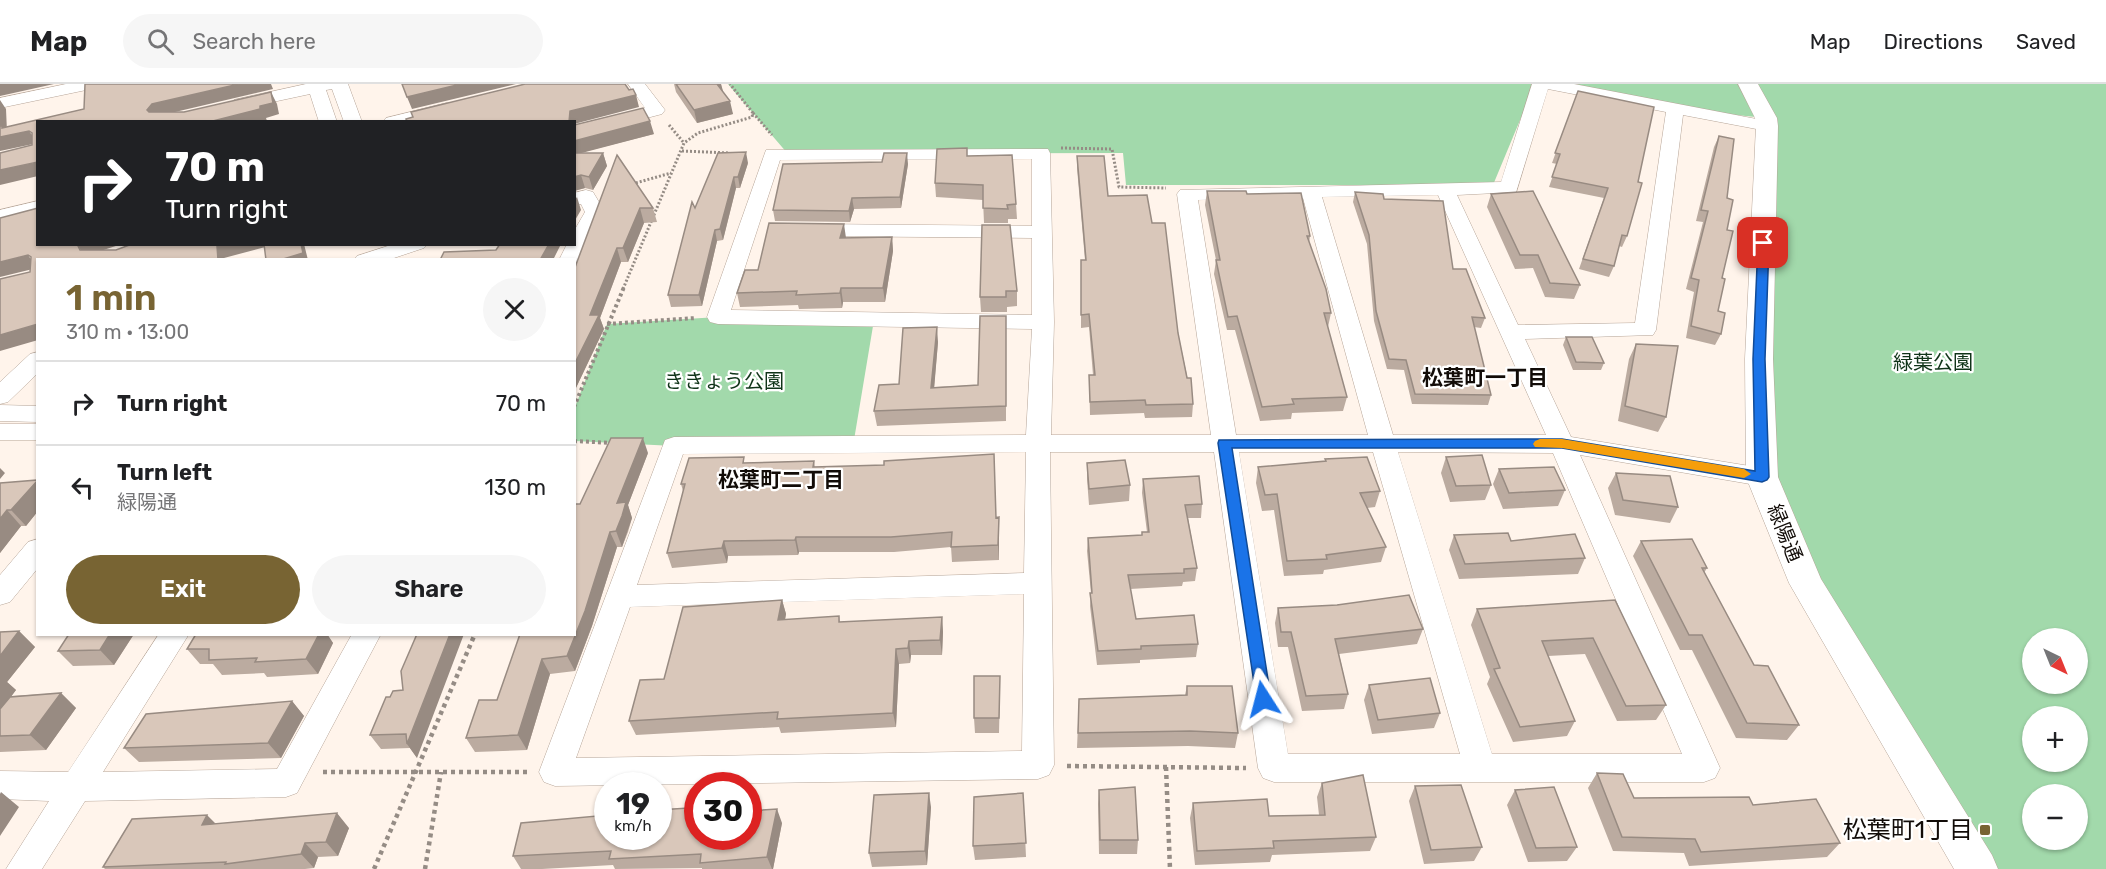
<!DOCTYPE html>
<meta charset="utf-8">
<style>
body{margin:0;font-family:Rubik,"Noto Sans JP",sans-serif;background:#f6f6f6;color:#202124;height:100vh;display:flex;flex-direction:column;font-size:22px;white-space:nowrap}
*{box-sizing:border-box;margin:0}
p{font-size:20px;color:#757577}
.icon{flex:none;width:33px;height:33px;fill:none;stroke:currentColor;stroke-width:2;stroke-linecap:round;stroke-linejoin:round}
.map{position:relative;flex:1;overflow:hidden}
.panel{position:absolute;left:36px;top:174px;width:540px;height:378px;display:flex;flex-direction:column;background:#fff;border-radius:0px;box-shadow:0 2px 4px #0004}
.panel>*{flex:none}
.banner{position:absolute;left:36px;top:36px;width:540px;height:126px;border-radius:0px;box-shadow:0 2px 4px #0004;background:#202124;color:#fff;overflow:hidden}
.needle{width:39px;rotate:137deg}
.controls{position:absolute;left:2022px;top:544px;display:grid;gap:12px}
.controls a{display:grid;place-items:center;width:66px;height:66px;border-radius:50%;background:#fff;box-shadow:0 2px 4px #0004;font-size:30px}
.speed{position:absolute;left:594px;top:688px;display:flex;gap:12px;font-size:30px;font-weight:700;text-align:center}
.speed>*{display:grid;place-content:center;width:78px;height:78px;border-radius:50%;background:#fff;box-shadow:0 2px 4px #0004;line-height:1}
.speed small{font-size:15px;font-weight:400}
.speed .limit{border:9px solid #d22;background:#fff;color:#111}
.pin{position:absolute;display:grid;place-items:center;width:51px;height:51px;color:#fff;margin:-26px;border-radius:12px;box-shadow:0 3px 9px #0006}
.me{position:absolute;width:66px;margin:-33px;rotate:351deg;stroke-linejoin:round;filter:drop-shadow(0 0 4px #0008)}
.turn{display:flex;align-items:center;gap:21px;height:126px;padding:0 30px;font-size:27px}
.turn .icon{width:78px;height:78px;stroke-width:2.5}
.turn b{display:block;font-size:42px;line-height:51px}
.round{display:grid;place-items:center;flex:none;width:63px;height:63px;border-radius:32px;background:#f6f6f6}
.summary{display:flex;align-items:center;justify-content:space-between;height:102px;padding:0 30px}
h1{font-size:36px;font-weight:600;line-height:45px;color:#786433}
.primary-button{display:flex;gap:12px;margin-top:auto;padding:12px 30px}
.primary-button a{flex:1;height:69px;border-radius:36px;background:#786433;color:#fff;font-size:24px;font-weight:600;line-height:69px;text-align:center}
.primary-button a+a{background:#f6f6f6;color:#202124}
ul{padding:0;list-style:none}
li{display:flex;align-items:center;gap:18px;height:84px;padding:0 30px;border-top:2px solid #e0e0e0}
li div{flex:1}
li b{display:block;font-size:22px}
li em{font-style:normal}
header{display:flex;align-items:center;gap:36px;box-sizing:border-box;height:84px;padding:0 30px;background:#fff;border-bottom:2px solid #e0e0e0}
header strong{font-size:28px}
nav{display:flex;gap:33px;margin-inline-start:auto;font-size:21px}
.search{width:420px;height:54px;background:#f6f6f6;display:flex;align-items:center;gap:15px;box-sizing:border-box;padding:0 21px;border-radius:33px;color:#757577;font-size:22px}
.map>svg:first-child{display:block}
</style>
<header>
<strong>Map</strong>
<div class="search"><svg class="icon" aria-label="search" viewBox="0 0 24 24"><circle cx="10" cy="10" r="6"/><path d="M15 15l6 6"/></svg>Search here</div>
<nav><a>Map</a><a>Directions</a><a>Saved</a></nav>
</header>
<div class="map">
<svg width="2106" height="785" viewBox="0 0 2106 785">
<rect width="100%" height="100%" fill="#fff4eb"/>
<path fill="#a2d9ab" fill-rule="evenodd" d="M728,0H1535L1493,101H1126L1123,69L788,70Z
M1562,0H2106V785H1977L1762,393L1766,34L1726,30ZM2032,555H2078V600H2032ZM2032,633H2078V678H2032ZM2032,711H2078V756H2032Z
M718,233L874,236L853,362H674L575,357V323L607,240Z"/>
<g fill="none" stroke-linecap="round" stroke-linejoin="round">
<defs>
<path id="minor" d="M66,0H100L97,4L91,5L0,24V14Z
M306,0H348L362,38H344L332,5L326,6L337,38H319L310,10L240,25L234,24L231,20L234,16Z
M628,0H645L665,26L662,30L574,53V42L645,24Z
M1532,0H1574L1767,37L1773,38L1776,42L1773,46L1767,47L1683,31L1656,246L1653,251L1525,255L1571,353L1762,384L1771,387L1775,393L1771,399L1762,402L1580,371L1720,684L1715,694L1704,698H1274L1263,694L1258,684L1214,368H1050L1054,681L1049,691L1038,695L555,702L544,698L539,688L665,356L674,353L1026,351L1032,245L718,240L710,238L707,233L766,66L1048,65L1050,69L1054,238L1051,351H1211L1177,110L1180,106L1501,98ZM1548,5L1666,28L1635,239L1518,241L1457,111L1516,108ZM1032,75V142L810,140L803,142L800,146L803,150L810,152L1032,154V231L731,226L780,76ZM1438,111L1546,351H1393L1322,113ZM1303,114L1368,351H1236L1198,116ZM1026,368L1024,489L637,501L683,370ZM1239,368H1373L1460,670H1288ZM1398,368L1553,369L1682,670H1492ZM1024,510L1022,667L576,674L630,523Z
M447,19L453,20L456,24L453,28L415,38H383L386,34Z
M586,106L593,108L605,128L579,176L574,181V176H559L567,160H574V147L585,128L581,120L574,122V109Z
M38,117V129L0,138V126Z
M394,160H427L424,164L388,176H354L357,172Z
M38,268V289L8,318L0,320V298L30,270Z
M0,321L38,322V338L0,337Z
M0,340H38V356H0Z
M38,455V484L10,518L0,521V491L28,458Z
M159,550H189L103,688L277,685L352,550H381L297,709L286,713L85,717L42,785H6L49,717L0,715V687L68,688Z"/>
<path id="tertiary" d="M1738,0H1758L1777,34L1778,42L1773,275L1778,393L1821,495L1992,771L1998,785H1954L1789,499L1746,393L1745,275L1756,42L1755,34Z"/>
</defs>
<use href="#minor" stroke="#b6a598" stroke-width="1"/>
<use href="#tertiary" stroke="#b6a598" stroke-width="1"/>
<path stroke="#958c85" stroke-width="3" stroke-dasharray="2 2" stroke-linecap="butt" d="M753,29L772,51
M669,41L684,59
M1061,64L1112,65L1119,103L1166,104
M682,67L730,69
M632,100L671,89
M623,205L684,59L698,49L752,33L753,29L730,0"/>
<path stroke="#958c85" stroke-width="4" stroke-dasharray="3 3" stroke-linecap="butt" d="M607,240L696,234
M574,323L624,203
M574,357L613,359"/>
<path stroke="#958c85" stroke-width="4.5" stroke-dasharray="4 4" stroke-linecap="butt" d="M1067,682L1246,684
M1166,683L1170,785
M323,688H528
M374,785L475,550
M425,785L441,688"/>
<use href="#minor" fill="#fff" fill-rule="evenodd"/>
<use href="#tertiary" fill="#fff" fill-rule="evenodd"/>
</g>
<path fill="#bbaba0" d="M674,0H721L722,7L733,30L697,39L676,8Z
M1578,7L1627,152L1622,163L1619,162L1614,182L1609,193L1579,185L1604,114L1549,103L1557,80L1552,79Z
M574,41L654,50L579,69H603L607,82L593,106L585,104L574,107Z
M1719,52L1727,114V146L1718,227L1721,250L1715,261L1686,254L1694,208L1686,205L1703,138L1696,137L1714,63Z
M617,71L653,124L657,138L644,139L628,178H621L600,234L604,245L574,308Z
M968,72L1016,120L1017,135H1008V139H984L983,116L936,113L935,99Z
M1077,72L1108,112L1152,139L1178,249L1193,320L1192,333L1145,334L1144,329L1090,331L1089,291H1093L1089,243L1081,244V176H1085L1077,84Z
M748,79L740,104H736L723,156L717,157L702,222L671,223L668,211L695,124Z
M908,80L901,124L854,125L850,138L775,137L773,126Z
M1207,107L1247,110L1310,152L1309,159L1331,229L1328,243L1347,313L1343,327L1292,329L1291,335L1260,337L1235,246H1227L1214,190L1216,176L1205,121Z
M1355,108L1384,115L1453,185L1485,234L1481,244L1474,243L1491,311L1488,321L1412,320L1404,286L1387,285L1374,237L1367,160L1353,118Z
M1491,110L1580,201L1574,215L1545,213L1533,184L1515,185L1487,123Z
M982,141L1017,207V222L1007,223V228H981L980,213Z
M892,153L893,167L885,218H843L842,224L799,225L798,221L740,223L737,209L758,186L846,154Z
M1006,247V337L877,342L874,327L938,258L934,303L978,301Z
M1566,253L1604,279L1601,286H1573L1563,261Z
M1636,260L1666,333L1658,348L1618,337L1629,275Z
M648,369L628,421L632,434L628,448L622,463H617L592,542L575,587L550,590L527,666L475,668L466,654L497,616L580,420Z
M1446,373L1491,401L1485,416L1450,418L1441,389Z
M1325,375L1380,407L1375,423L1367,424L1386,463L1381,478L1324,486L1323,490L1284,492L1274,426L1262,427L1256,399L1258,383L1325,377Z
M814,377L815,383L999,433V476L952,478L951,463L894,468H799L798,471L728,472L727,479L672,484L667,469L683,407L681,400L746,379Z
M1087,379L1130,401L1129,417L1089,421L1087,395Z
M1499,385L1565,406L1558,422L1503,425L1493,400Z
M1616,389L1678,423L1670,439L1615,431L1608,404Z
M1143,395L1202,420L1201,434H1188L1197,484L1195,497L1183,498L1182,502L1130,505L1136,535L1198,560L1196,573L1140,576V579L1097,581L1090,522L1091,509L1087,467L1088,454L1142,451V448H1147L1142,409Z
M38,396V427L26,442H21L0,469V399Z
M1454,451L1511,457L1585,474L1578,490L1459,495L1449,466Z
M1641,457L1707,484L1704,489L1754,581L1799,641L1787,656L1736,654L1692,566H1680L1633,472Z
M782,516L786,530L785,536L839,532L840,538L942,533L943,548L942,571H911L910,579L899,580L896,643L781,649L779,643L636,651L629,637L664,595Z
M1615,516L1666,621L1656,636L1617,637L1585,570L1548,572L1575,637L1567,652L1513,658L1487,600L1490,593L1471,541L1477,525Z
M1278,524L1423,545L1417,560L1339,570L1348,610L1344,625L1302,627L1288,563H1278L1275,539Z
M19,547L35,563L7,598L16,606L11,612L61,609L76,624L46,666L0,668V548Z
M69,550H134L114,581L73,582L58,567Z
M196,550H327L333,559L318,590L267,593L264,589L222,591L213,580H200L187,565Z
M1369,601L1440,629L1434,644L1372,650L1364,616Z
M1187,602L1238,649L1235,664L1188,662L1077,664L1079,615L1185,611Z
M403,606L417,674L410,664L381,665L370,651L390,613Z
M1000,607L999,649H975L974,634Z
M292,617L304,632L281,674L139,678L124,664Z
M1597,689L1634,714L1753,721L1840,759L1827,773L1689,782L1684,769L1613,767L1588,704Z
M1322,699L1376,753L1370,767L1272,771L1270,778L1195,781L1190,734L1193,719L1269,732L1319,731L1317,713Z
M1415,702L1482,763L1474,777L1424,780L1409,717Z
M1099,706L1138,756L1137,770H1099L1098,720Z
M1515,706L1577,763L1567,777L1528,778L1507,721Z
M1023,709L1026,773L975,776L973,762Z
M931,723L927,781L872,783L869,769Z
M688,724L691,731L782,739L773,785H702V784L615,785L613,781L542,785H521L513,772Z
M216,740L349,744L338,772L318,773L314,784L305,785H105L103,783Z"/>
<path fill="#988b82" d="M0,0H54L0,12Z
M239,0H271L273,5L158,32L154,38L147,26L152,20Z
M461,0H516L412,25L407,13Z
M715,0H721L723,7L717,9Z
M271,8L277,20L279,30L266,34L267,37L209,38L260,22Z
M636,11L639,23L574,40V38H569L570,27Z
M0,16L6,25L7,48L29,47L38,59L0,67Z
M730,17L733,30L697,39L694,26Z
M650,37L654,50L574,71V57Z
M746,68L748,79L740,104L738,93Z
M603,69L607,82L593,106L589,93Z
M907,69L908,80L901,124L900,113Z
M38,78V92L0,101V86Z
M581,91L585,104L574,107V93Z
M734,93L736,104L723,156L720,145Z
M577,113L581,126L574,138V117Z
M852,114L854,125L850,138L849,127Z
M640,124L644,139L628,178L623,164Z
M844,140L846,154H840Z
M715,146L717,157L702,222L699,211Z
M892,153L893,167L885,218L883,204Z
M80,160H122L91,170L87,176L78,162Z
M222,160H268L269,162L224,174V176H218L217,162Z
M301,160H304L308,176H280Z
M549,160H561L553,176H540Z
M617,164L621,178L600,234L604,245L574,308V281L590,231Z
M28,171L37,184L0,193V178Z
M841,204L843,218L842,224L840,209Z
M38,240V256L0,267V251Z
M937,243L938,258L933,318L931,304Z
M643,354L648,369L628,421L632,434L622,463L616,447L617,419Z
M0,384L5,389L0,395Z
M38,396V427L26,442L11,426Z
M7,426L21,442L0,469V435Z
M999,433V476L998,461Z
M610,448L617,463L592,542L575,587L567,572Z
M796,453L799,468L798,471L795,456Z
M724,457L728,472L727,479L722,464Z
M782,516L786,530L782,551L778,536Z
M942,533L943,548L942,571L940,556Z
M19,547L35,563L7,598L16,606L0,628V572Z
M110,550H134L114,581L100,566Z
M319,550H327L333,559L318,590L306,575Z
M450,550H464L417,674L407,660Z
M909,557L911,571L910,579L908,564Z
M896,565L899,580L896,643L893,629Z
M542,575L550,590L527,666L518,651Z
M61,609L76,624L46,666L30,651Z
M292,617L304,632L281,674L268,659Z
M1,708L19,723L0,752V710Z
M929,709L931,723L927,781L925,767Z
M688,724L694,738L686,731Z
M777,725L782,739L773,785H772L767,773Z
M337,729L349,744L338,772L326,758Z
M207,731L221,745L202,741Z
M305,759L318,773L314,784L301,770Z"/>
<path fill="#d9c7ba" stroke="#988b82" stroke-width="1.5" d="M85,0H239L152,20L147,26L149,28H184L271,8L273,19L260,22V25L209,38H38V78L0,86V69L32,61V49L29,47L0,53V42L2,41V44L84,25Z
M402,0H461L407,13Z
M525,0H625L629,6L633,5L636,11L570,27L569,38H407L406,35L413,33L411,28Z
M676,0H717L730,17L694,26Z
M1578,7L1654,23L1638,98L1642,99L1627,152L1622,151L1614,182L1583,175L1608,104L1552,93L1560,70L1555,69Z
M643,24L650,37L574,57V41Z
M1719,52L1734,55L1727,114L1733,116L1727,146L1733,147L1722,194L1725,195L1718,227L1725,229L1721,250L1691,242L1699,196L1691,194L1708,127L1701,126Z
M967,64V72L1012,71L1016,120L1007,121L1008,125L983,124V101L935,99L937,65Z
M746,68L738,93H734L720,145L715,146L699,211H668L692,118L695,124L718,69Z
M574,69H603L589,93L581,91L574,93Z
M884,69H907L900,113L852,114L849,127L773,126L783,80L882,78Z
M617,71L653,124H640L623,164H617L590,231H599L574,281V186Z
M1077,72H1104L1108,112L1147,111L1152,139H1165L1178,249L1187,294H1191L1193,320L1146,321L1145,316L1090,318L1089,291H1095L1089,230L1081,231V176H1086Z
M1207,107H1246L1247,110L1301,109L1310,152H1307L1326,205L1331,229H1324L1347,313L1292,315L1294,320L1262,323L1237,232L1228,233L1216,176H1220Z
M1533,107L1580,201L1550,199L1538,171H1520L1491,110Z
M1355,108L1383,110L1384,115L1443,117L1453,185H1466L1485,234L1472,233L1491,311L1415,310L1406,276L1389,275L1376,227L1369,151Z
M38,124V160H80L78,162L80,166H116L132,160H222L217,162L218,176H38V240L0,251V195L30,188L31,173L28,171L0,178V134Z
M769,139L844,140L840,154L892,153L883,204H841L840,209L796,211L797,207L737,209L745,186H758Z
M982,141H1010L1017,207H1006V213H980Z
M264,160H301L303,169L280,176H266Z
M500,160H549L540,176H440L444,168L496,166Z
M980,232H1006V322L874,327L879,301L899,300L903,244L937,243L931,304L978,301Z
M1566,253H1592L1604,279L1576,278Z
M1636,260L1678,262L1666,333L1625,322Z
M611,354H643L617,419L626,418L622,432L616,447L610,448L585,527L567,572L542,575L518,651L466,654L479,616H497L520,550H574V420H580Z
M994,370L996,434L999,433L998,461L951,463L952,448L891,453H796L795,456L724,457L722,464L667,469L685,400H681L689,374L744,373L743,379L814,377L813,383L884,381V377Z
M1482,371L1491,401L1456,402L1446,373Z
M1367,373L1380,407L1360,409L1386,463L1326,471L1327,475L1287,477L1277,410L1265,411L1258,383L1326,377L1325,375Z
M1125,376L1130,401L1089,405L1087,379Z
M1554,383L1565,406L1509,409L1499,385Z
M1616,389L1670,392L1678,423L1623,416Z
M1199,392L1202,420L1185,421L1197,484L1184,485V489L1128,491L1136,535L1194,531L1198,560L1141,562V565L1098,567L1090,509H1092L1088,454L1142,451V448H1149L1143,395Z
M38,396L11,426H7L0,435V399Z
M1508,449L1511,457L1575,450L1585,474L1465,480L1454,451Z
M1692,455L1707,484H1702L1754,581L1768,582L1799,641L1747,639L1702,551H1689L1641,457Z
M1409,511L1423,545L1335,555L1348,610L1306,612L1291,548H1281L1278,524L1337,521Z
M782,516L778,536L839,532V538L942,533L940,556L909,557L908,564L896,565L893,629L777,635L778,628L629,637L640,596L664,595L683,523Z
M1615,516L1666,621L1626,622L1593,554L1542,557L1575,637L1520,643L1494,585L1500,584L1477,525Z
M19,547L0,572V548Z
M69,550H110L100,566L58,567Z
M196,550H319L306,575L255,578L257,574L209,576V565H187Z
M417,550H450L407,660L406,650L370,651L386,613H390L393,607L403,606L401,587Z
M974,592H1000L999,634H974Z
M1430,594L1440,629L1378,636L1369,601Z
M1187,602H1232L1238,649L1190,647L1078,649L1079,615L1187,611Z
M61,609L30,651L0,652V625L10,613Z
M292,617L268,659L124,664L146,630Z
M1597,689L1623,690L1634,714L1749,713L1753,721L1816,715L1840,759L1701,768L1695,755L1622,753Z
M1363,691L1376,753L1273,757L1274,764L1197,767L1193,719L1267,715L1269,732L1325,731L1322,699Z
M1461,701L1482,763L1431,766L1415,702Z
M1135,703L1138,756H1100L1099,706Z
M1554,703L1577,763L1536,764L1515,706Z
M929,709L925,767L869,769L874,711Z
M1023,709L1026,759L973,762L974,713Z
M688,724L686,731L698,730V753H748V727L777,725L767,773L700,779L701,770L609,775L611,767L513,772L521,739L608,731V753H658V726Z
M337,729L326,758L305,759L301,770L225,780L226,778L103,783L132,735L207,731L202,741Z"/>
<path fill="#1a73e8" stroke="#114b97" stroke-width="1.5" d="M1763,155L1769,159L1765,275L1769,393L1767,396L1762,398L1562,364H1232L1271,615L1269,619L1263,621L1257,619L1218,359L1219,356L1562,355L1755,387L1753,275L1758,159Z"/>
<path fill="#f59e0b" d="M1540,355H1562L1744,385L1751,390L1744,394L1562,364L1535,363L1533,360L1535,357Z"/>
<rect fill="#786433" stroke="#fff" stroke-width="2" x="1979" y="740" width="12" height="12" rx="3"/>
<g text-anchor="middle" stroke-width="4.5" stroke-linejoin="round" paint-order="stroke">
<g font-size="20" fill="#103419" stroke="#fff">
<text x="1933" y="285">緑葉公園</text>
<text x="724" y="304">ききょう公園</text>
</g>
<g font-size="20" fill="#120c08" stroke="#fff">
<text transform="translate(1785 449) rotate(68)" y="7">緑陽通</text>
</g>
<g font-size="21" font-weight="bold" fill="#120c08" stroke="#fff">
<text x="1485" y="301">松葉町一丁目</text>
<text x="781" y="403">松葉町二丁目</text>
</g>
<g font-size="24" fill="#120c08" stroke="#fff" text-anchor="end">
<text x="1973" y="754">松葉町1丁目</text>
</g>
</g>
</svg>
<div class="controls">
<a><svg class="needle" viewBox="-14 -14 28 28"><path d="M0-13l5 13h-10z" fill="#e53935"/><path d="M0 13l5-13h-10z" fill="#757577"/></svg></a>
<a>+</a>
<a>−</a>
</div>
<div class="speed"><div>19<small>km/h</small></div><div class="limit">30</div></div>
<div class="pin" style="left:1763px;top:159px;background:#d93025"><svg class="icon" aria-label="arrive" viewBox="0 0 24 24"><path d="M6 21V4h12l-3 4 3 4H6"/></svg></div>
<svg class="me" style="left:1263px;top:615px" viewBox="-20 -20 40 40"><path d="M0-17L14 15 0 8-14 15z" fill="#1a73e8" stroke="#fff" stroke-width="4"/></svg>
<div class="banner">
<div class="turn"><svg class="icon" aria-label="right" viewBox="0 0 24 24"><path d="M7 20v-9h11M14 6l5 5-5 5"/></svg><div><b>70 m</b>Turn right</div></div>
</div>
<section class="panel">
<div class="summary"><div><h1>1 min</h1><p>310 m · 13:00</p></div><a class="round"><svg class="icon" aria-label="close" viewBox="0 0 24 24"><path d="M6 6l12 12M18 6L6 18"/></svg></a></div>
<ul>
<li><svg class="icon" aria-label="right" viewBox="0 0 24 24"><path d="M7 20v-9h11M14 6l5 5-5 5"/></svg><div><b>Turn right</b></div><em>70 m</em></li>
<li><svg class="icon" aria-label="left" viewBox="0 0 24 24"><path d="M17 20v-9H6M10 6l-5 5 5 5"/></svg><div><b>Turn left</b><p>緑陽通</p></div><em>130 m</em></li>
</ul>
<div class="primary-button"><a>Exit</a><a>Share</a></div>
</section>
</div>
